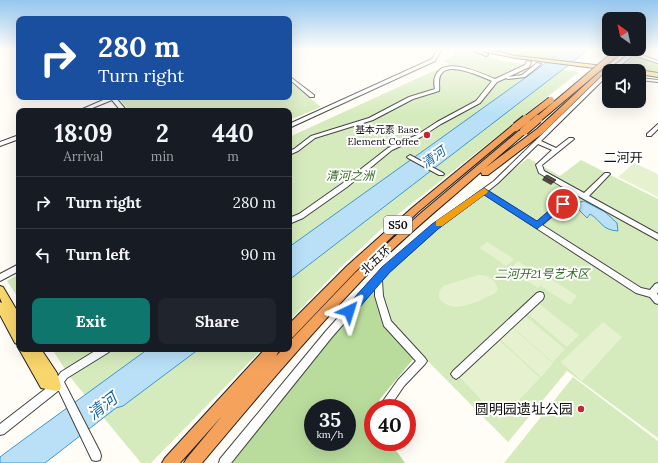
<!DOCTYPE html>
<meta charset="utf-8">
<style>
body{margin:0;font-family:Lora,"Noto Sans SC",serif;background:#20242c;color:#f1f3f6;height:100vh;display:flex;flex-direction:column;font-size:15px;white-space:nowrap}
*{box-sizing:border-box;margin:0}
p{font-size:13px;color:#9ea1a6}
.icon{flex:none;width:22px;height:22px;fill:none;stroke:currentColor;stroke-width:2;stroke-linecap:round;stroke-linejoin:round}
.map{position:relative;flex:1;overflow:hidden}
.drawer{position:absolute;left:16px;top:108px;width:276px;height:244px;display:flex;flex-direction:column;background:#171b24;border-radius:8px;box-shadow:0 4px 16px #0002}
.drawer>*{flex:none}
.guide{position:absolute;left:16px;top:16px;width:276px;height:84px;border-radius:8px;box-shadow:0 4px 16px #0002;background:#1a4fa0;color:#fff;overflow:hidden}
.needle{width:26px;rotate:327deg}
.tools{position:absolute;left:602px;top:12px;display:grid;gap:8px}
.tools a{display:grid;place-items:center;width:44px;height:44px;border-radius:8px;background:#171b24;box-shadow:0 4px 16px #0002;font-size:20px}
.speed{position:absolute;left:304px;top:399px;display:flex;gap:8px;font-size:20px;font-weight:700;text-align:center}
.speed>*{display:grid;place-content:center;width:52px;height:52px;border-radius:50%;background:#171b24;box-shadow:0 4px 16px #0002;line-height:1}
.speed small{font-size:10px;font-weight:400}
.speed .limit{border:6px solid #d22;background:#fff;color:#111}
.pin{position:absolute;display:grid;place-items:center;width:34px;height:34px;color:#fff;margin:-17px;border:2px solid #fff;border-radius:50%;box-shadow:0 1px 4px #0007}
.me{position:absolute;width:44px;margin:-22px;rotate:41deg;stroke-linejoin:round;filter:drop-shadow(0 0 3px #0008)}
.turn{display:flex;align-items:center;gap:14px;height:84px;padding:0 16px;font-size:18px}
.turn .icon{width:52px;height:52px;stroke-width:2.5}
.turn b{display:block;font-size:28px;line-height:34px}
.eta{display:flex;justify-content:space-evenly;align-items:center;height:68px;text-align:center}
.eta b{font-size:24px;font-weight:700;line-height:28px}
.cta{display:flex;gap:8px;margin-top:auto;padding:8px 16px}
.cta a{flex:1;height:46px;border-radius:8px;background:#0f766e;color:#fff;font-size:16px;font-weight:700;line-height:46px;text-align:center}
.cta a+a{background:#20242c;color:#f1f3f6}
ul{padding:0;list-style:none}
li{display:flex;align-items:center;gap:12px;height:52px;padding:0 16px;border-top:1px solid #363941}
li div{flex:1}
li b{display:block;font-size:15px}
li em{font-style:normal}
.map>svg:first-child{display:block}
</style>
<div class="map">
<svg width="658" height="463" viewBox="0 0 658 463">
<rect width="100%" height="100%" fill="#fffdf5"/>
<path fill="#d5ebbd" d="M454,50H466L502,61L579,72L392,219L340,268L289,321V137L449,64L443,61L454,55Z
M289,81L321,107L289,120V111H130L117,97H289Z
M528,158L560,176L581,160L658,199V438L567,371L508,442L390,323L384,306L383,277L450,219Z
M19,274V299L7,281Z
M52,349H262L151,463H141L70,377Z
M573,377L658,441V463H504Z"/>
<path fill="#b9dc9c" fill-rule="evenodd" d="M496,50H561L549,60L494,51Z
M635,55L658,64V74L621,68Z
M376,285L380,316L385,327L415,357L380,399L376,408H373V442H390L405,463H227L332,334ZM313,408H347V442H313Z"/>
<path fill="#e6f2cf" d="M634,163L658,174V197L618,177Z
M487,242L514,259L506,266L480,248Z
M518,261L545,280L548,277L577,296L570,305L541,286L542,284L538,288L510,269Z
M478,275C489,275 495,279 498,290L494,294C480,300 458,313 444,303C438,299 438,296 440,290L443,286Z
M538,303L579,335L567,347L527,313Z
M524,315L565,349L553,362L512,327Z
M603,322L622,337L582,381L561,362Z
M512,328L553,363L541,377L500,339Z
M499,340L540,378L500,420L459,376Z"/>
<path fill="#b9e0f7" stroke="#3f96cf" d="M564,50H588L289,280V247Z
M584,201L605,212L617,223L618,231C601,230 602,221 590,214L587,218L573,204Z
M148,349H199L123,406L116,408L45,463H0V457L12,448Z"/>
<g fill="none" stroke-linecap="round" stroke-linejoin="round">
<defs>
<path id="minor" d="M437,50H441L435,61L289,128V124L432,59Z
M622,50H635L634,52L658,61V63L633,55L614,71H609V74L541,141L556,148L569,138H573L574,139L542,165L544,171L584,193L605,173H609L610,174L609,175L589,196L658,234V240L571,192L564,198L566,203L565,205L542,225L641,288L650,290L655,284L658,283V292L657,294L658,295V304L655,303L650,297L636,293L484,194L437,229L389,272L382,280L383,296L391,321L425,358L427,361L425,364L404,386L389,408H378L398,380L416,361L384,326L375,296V288L332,337L231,463H219L220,459L326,331L375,276L433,225L494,181L607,71L630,53ZM538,144L552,150L536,165L539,173L566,189L558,197L560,202L537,222L488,191L498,183Z
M527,61L531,62L529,67L508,77L522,75L537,63L541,64L525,77L508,79L506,78L497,82L480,103L441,124L421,137L392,150L347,187L303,218L289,224V218L299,214L343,183L388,148L417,135L437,122L476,101L492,81C482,77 450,62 442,73C437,78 440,85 439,91L413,99L373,120L315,138L298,151L289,155V151L294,149L311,136L369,118L409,97L435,89C434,85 434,80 435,77C443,55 480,73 495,79L525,65Z
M289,76L314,95V97H310L289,79Z
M639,78L658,80V82L639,80Z
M110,97H115L127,111H121L112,100L85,111H78Z
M658,124V129L651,136H647V134Z
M19,135V139L0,146V142Z
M410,155L443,173L444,174L443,175H439L408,158L407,157Z
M19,264V271L0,281V274Z
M540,292L543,293L544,296L543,299L459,377L456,379L453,377L451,374L453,371L537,293Z
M98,349H110L109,352L67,378L64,382L100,452L101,456L100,460L96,461L92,460L59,391H58L4,434L0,435V424L53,383L61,372Z"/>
<path id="major" d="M471,50H490L516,56L630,69L633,71H618L516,58L481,51L488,54V55L486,56Z
M639,70L658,73V77L639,74V71H637Z
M0,286L3,287L19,314V327H17L19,330V345L15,343L0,315V302L2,303L0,298Z
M19,349H41L57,373L61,386L60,390L56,391L41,388Z"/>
<path id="highway" d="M600,71L605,72L543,133L488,175H482L481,172C441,207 399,241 362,280C306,339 254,401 202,463H184L187,458L222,416L180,463H162L165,458L265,349H280L276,356L283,349H289V342L355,273L421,213L521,129H524L528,131L485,168L537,129Z
M513,125H516L520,127L418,212L355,272L293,337L289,339V324L347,266L412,208Z"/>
</defs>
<use href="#minor" stroke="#444" stroke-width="2"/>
<use href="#major" stroke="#222" stroke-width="2"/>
<use href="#highway" stroke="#222" stroke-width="2"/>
<use href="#minor" fill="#fff" fill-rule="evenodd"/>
<use href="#major" fill="#f9d66b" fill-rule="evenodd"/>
<use href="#highway" fill="#f5a25d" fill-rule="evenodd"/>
<defs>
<path id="highway-bridge-far1" d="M525,120L551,100
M537,120L620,50"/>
<path id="highway-bridge" d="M516,127L526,119
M524,131L538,119"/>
</defs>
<use href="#highway-bridge-far1" stroke="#222" stroke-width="8" stroke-linecap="butt"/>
<use href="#highway-bridge" stroke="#222" stroke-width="10" stroke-linecap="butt"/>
<use href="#highway-bridge-far1" stroke="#f5a25d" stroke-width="6"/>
<use href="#highway-bridge" stroke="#f5a25d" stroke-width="8"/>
</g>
<path fill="#4d4742" d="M544,177L556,180L551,185L542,180Z"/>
<path fill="#5a524d" stroke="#3f3936" d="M547,175L556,180L553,182L544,177Z"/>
<linearGradient id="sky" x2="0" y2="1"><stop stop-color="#95c6ee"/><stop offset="0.43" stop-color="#fffefa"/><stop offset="1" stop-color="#fffefa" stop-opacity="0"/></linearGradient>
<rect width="658" height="115" fill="url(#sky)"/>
<path fill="#1a73e8" stroke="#114b97" d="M484,188L537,221L560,201L563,200L567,204L537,229L484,195L438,229L389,273L353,315L349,316L345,315L344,311L345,308L382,267L432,224Z"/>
<path fill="#f59e0b" d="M484,188L488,191L487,193L442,226H436V221Z"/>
<g fill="#c4262e" stroke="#fff" stroke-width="1.5">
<circle cx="427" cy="135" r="4"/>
<circle cx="581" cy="409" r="4"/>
</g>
<g text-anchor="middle" stroke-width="4" stroke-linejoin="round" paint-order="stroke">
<g font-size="10" fill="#111" stroke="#fff" text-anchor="end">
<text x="419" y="133">基本元素 Base<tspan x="419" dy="12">Element Coffee</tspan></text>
</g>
<rect fill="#fff" stroke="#585858" stroke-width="1" x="384" y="216" width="28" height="18" rx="3"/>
<g font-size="11" font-weight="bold" fill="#111">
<text x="398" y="229">S50</text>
</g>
<g font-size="12" font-style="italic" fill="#2f6b1f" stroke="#fff">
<text x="350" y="180">清河之洲</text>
<text x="542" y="278">二河开21号艺术区</text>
</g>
<g font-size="12" fill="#111" stroke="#fff">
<text transform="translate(376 260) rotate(-43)" y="4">北五环</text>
</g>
<g font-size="13" font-style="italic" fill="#1768a6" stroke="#fff">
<text transform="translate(433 157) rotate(-36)" y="5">清河</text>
</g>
<g font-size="13" fill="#111" stroke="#fff">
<text x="623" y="162">二河开</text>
</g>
<g font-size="14" fill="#111" stroke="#fff" text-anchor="end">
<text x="573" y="414">圆明园遗址公园</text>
</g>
<g font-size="16" font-style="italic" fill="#1768a6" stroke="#fff">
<text transform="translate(102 406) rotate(-38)" y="6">清河</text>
</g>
</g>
</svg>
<div class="tools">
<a><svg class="needle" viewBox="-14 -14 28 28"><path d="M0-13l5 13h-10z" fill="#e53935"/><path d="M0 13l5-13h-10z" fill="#9ea1a6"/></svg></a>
<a><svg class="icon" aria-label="sound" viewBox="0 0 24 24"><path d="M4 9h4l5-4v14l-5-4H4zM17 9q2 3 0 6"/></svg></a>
</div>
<div class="speed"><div>35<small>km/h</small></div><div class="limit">40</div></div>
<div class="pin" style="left:563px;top:204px;background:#d93025"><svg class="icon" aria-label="arrive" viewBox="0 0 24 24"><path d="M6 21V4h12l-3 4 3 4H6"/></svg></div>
<svg class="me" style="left:349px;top:311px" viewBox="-20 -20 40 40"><path d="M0-17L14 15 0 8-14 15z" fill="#1a73e8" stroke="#fff" stroke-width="4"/></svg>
<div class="guide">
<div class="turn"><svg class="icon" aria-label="right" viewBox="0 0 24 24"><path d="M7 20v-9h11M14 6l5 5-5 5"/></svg><div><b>280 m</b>Turn right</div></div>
</div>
<section class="drawer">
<div class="eta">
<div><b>18:09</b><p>Arrival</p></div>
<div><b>2</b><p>min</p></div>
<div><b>440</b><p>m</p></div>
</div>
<ul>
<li><svg class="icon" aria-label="right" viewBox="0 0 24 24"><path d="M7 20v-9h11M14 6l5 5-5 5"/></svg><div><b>Turn right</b></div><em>280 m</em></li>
<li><svg class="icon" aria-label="left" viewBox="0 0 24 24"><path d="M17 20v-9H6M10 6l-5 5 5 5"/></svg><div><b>Turn left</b></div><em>90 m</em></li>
</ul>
<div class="cta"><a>Exit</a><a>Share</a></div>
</section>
</div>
